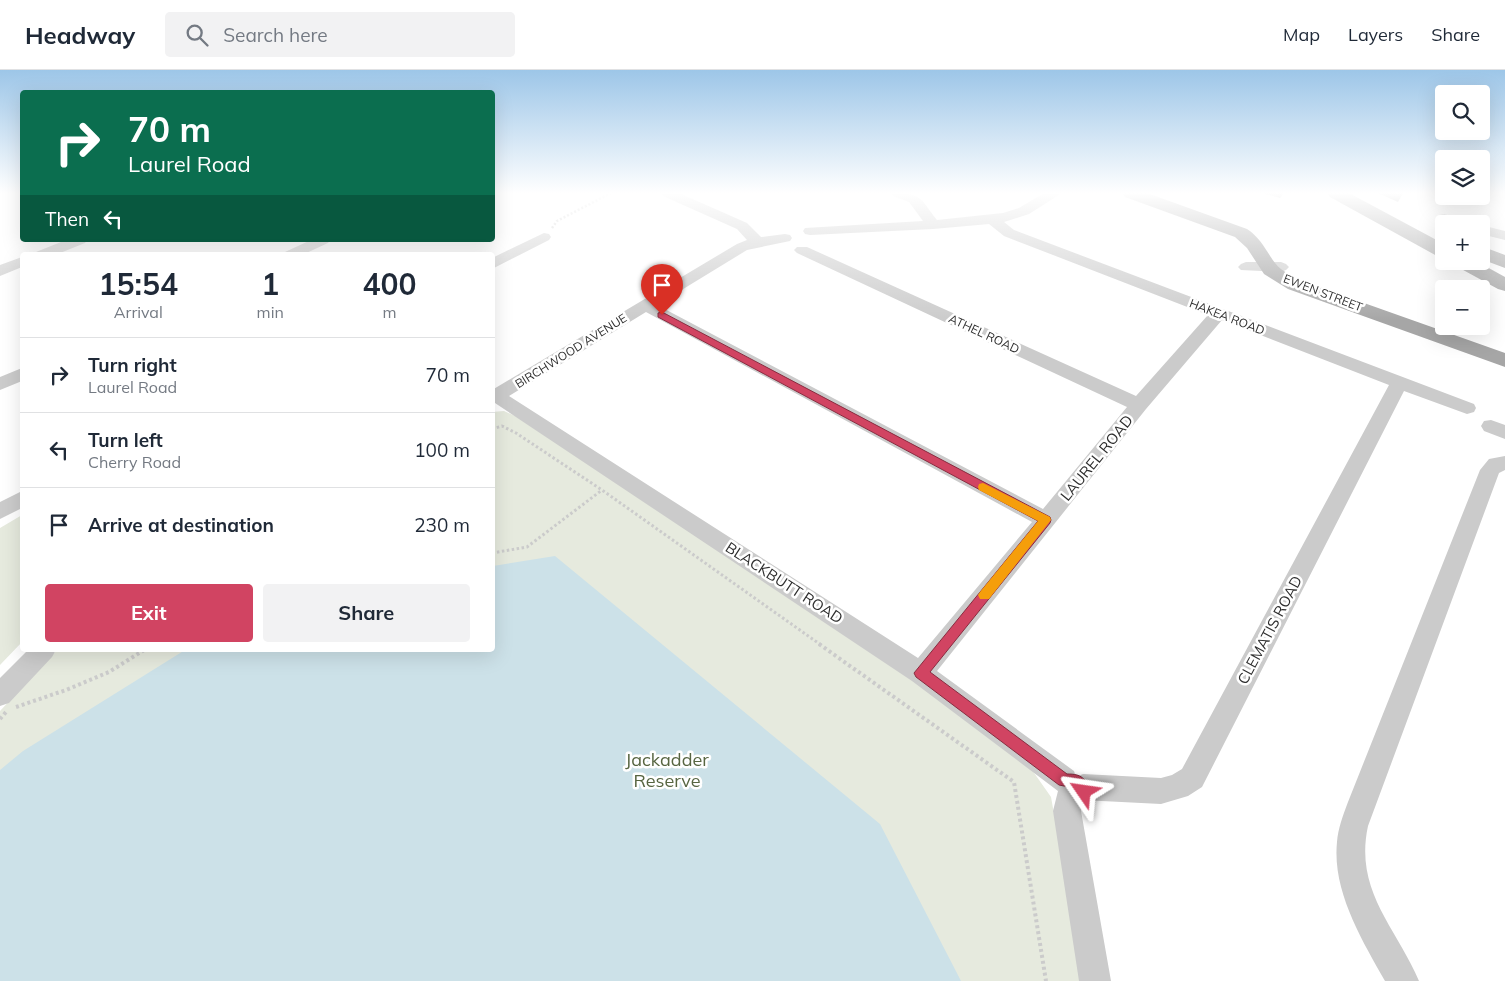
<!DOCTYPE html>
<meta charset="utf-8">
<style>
body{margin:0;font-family:Mulish,sans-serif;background:#f2f2f3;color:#1f2937;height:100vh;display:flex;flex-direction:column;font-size:19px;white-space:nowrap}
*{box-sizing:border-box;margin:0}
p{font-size:16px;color:#747a83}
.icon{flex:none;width:28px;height:28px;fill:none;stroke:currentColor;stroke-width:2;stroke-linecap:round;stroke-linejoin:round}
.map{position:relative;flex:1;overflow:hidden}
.details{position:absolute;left:20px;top:182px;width:475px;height:400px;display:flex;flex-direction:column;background:#fff;border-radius:5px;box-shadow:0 5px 20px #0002}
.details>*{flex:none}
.guide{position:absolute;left:20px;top:20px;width:475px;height:152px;border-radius:5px;box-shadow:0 5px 20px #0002;background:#0b6e4f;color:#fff;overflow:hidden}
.controls{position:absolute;left:1435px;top:15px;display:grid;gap:10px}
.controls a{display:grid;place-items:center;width:55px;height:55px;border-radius:5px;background:#fff;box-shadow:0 5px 20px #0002;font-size:25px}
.pin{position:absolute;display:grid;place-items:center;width:42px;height:42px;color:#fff;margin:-51px -21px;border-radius:50% 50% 50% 0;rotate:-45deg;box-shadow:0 0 5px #0007}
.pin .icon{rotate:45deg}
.me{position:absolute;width:55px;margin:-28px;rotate:302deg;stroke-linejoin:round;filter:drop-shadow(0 0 4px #0008)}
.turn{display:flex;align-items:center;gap:18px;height:105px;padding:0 25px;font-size:22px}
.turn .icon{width:65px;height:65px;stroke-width:2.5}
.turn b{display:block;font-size:35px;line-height:42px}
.then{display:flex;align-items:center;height:48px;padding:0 25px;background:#0003;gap:10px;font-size:19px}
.eta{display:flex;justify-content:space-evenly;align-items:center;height:85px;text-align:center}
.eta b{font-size:30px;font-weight:700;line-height:35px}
.primary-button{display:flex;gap:10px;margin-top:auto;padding:10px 25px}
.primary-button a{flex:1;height:58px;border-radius:5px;background:#d14462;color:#fff;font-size:20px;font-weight:700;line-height:58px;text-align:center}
.primary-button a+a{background:#f2f2f3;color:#1f2937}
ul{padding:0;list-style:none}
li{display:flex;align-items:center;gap:15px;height:75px;padding:0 25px;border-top:1px solid #e0e1e3}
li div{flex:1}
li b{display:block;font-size:19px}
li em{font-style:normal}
header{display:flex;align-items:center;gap:30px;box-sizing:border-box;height:70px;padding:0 25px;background:#fff;border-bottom:1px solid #e0e1e3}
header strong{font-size:24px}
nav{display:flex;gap:28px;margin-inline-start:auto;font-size:18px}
.search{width:350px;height:45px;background:#f2f2f3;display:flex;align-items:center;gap:12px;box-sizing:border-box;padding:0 18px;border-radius:5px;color:#747a83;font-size:19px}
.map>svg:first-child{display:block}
</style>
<header>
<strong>Headway</strong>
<div class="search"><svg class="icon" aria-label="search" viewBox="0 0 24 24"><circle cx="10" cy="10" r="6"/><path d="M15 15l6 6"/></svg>Search here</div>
<nav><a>Map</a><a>Layers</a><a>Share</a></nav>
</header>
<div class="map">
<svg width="1505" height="911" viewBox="0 0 1505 911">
<rect width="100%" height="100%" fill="#fff"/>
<path fill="#e6eade" d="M504,341L540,357L1018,680L1051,727L1084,911H0V641L57,580H492V342Z
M22,445V572L0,595V458Z"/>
<path fill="#cce1e8" d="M555,486L880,754L961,911H0V700L23,681L185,580H492L493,496Z"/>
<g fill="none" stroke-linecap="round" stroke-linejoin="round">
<path stroke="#cbcbcb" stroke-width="2.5" stroke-dasharray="2 2" stroke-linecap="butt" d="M552,158L557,151L611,123"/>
<path stroke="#cbcbcb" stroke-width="3" stroke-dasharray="2.5 2.5" stroke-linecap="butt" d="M492,359L502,356L516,363L602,420L821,575
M492,483L527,477L602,420"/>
<path stroke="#cbcbcb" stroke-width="4" stroke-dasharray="3 3" stroke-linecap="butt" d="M819,574L1014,712L1046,911
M16,637L66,620L109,602L144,580
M0,649L6,642"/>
<path fill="#cbcbcb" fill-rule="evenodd" d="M661,123H679L747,153L761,167L785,164L790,165L792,168L790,171L747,180L657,235L1043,439L1127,337L797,183L794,180L797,177H807L1136,326L1208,245L1004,166L989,154L933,159L810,165L805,164L803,161L805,158L923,151L909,132L893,126L891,123C922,123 919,127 937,150L1003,143L1019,138L1044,123H1062L1029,144L1004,152L1014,160L1474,334L1476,338L1474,342L1467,344L1404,321L1202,717L1188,726L1161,734L1082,730L1081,741L1111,911H1079L1053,741L1058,721L912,611L495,333L492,334V320L737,174L747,170L737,159L663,126ZM646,242L1032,452L918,588L509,326ZM1222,250L1389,315L1182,699L1172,705L1161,708L1083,704L1076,707L1074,701L937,601L1146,339Z
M1444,144L1468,151L1470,154C1459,154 1444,157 1437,148L1439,145Z
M1481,155L1505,161V170L1481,164Z
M544,163L549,164L551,167L549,170L492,199V188Z
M66,170H87L85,173L55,185H33L36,182Z
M311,170H330L328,173L302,185H282L285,182Z
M22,187V197L0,206V195Z
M1246,192H1281L1286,194L1289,197L1286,200L1281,202L1241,200L1238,197L1241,194Z
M22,298V311L0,320V307Z
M1491,350L1505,355V369L1484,361L1481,356L1484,351Z
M1505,386V400L1499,403L1368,756C1354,821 1396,857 1419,911H1385C1362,870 1332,821 1337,772C1338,759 1343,745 1348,732L1480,400L1489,389Z
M22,421V438L0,449V432Z
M28,580H56L52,587L9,633L0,636V608Z"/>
<path fill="#a6a6a6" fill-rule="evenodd" d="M1122,123H1147L1247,159C1261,168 1266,181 1275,193C1282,202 1293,206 1302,211L1505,283V297L1288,219L1264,204L1247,178L1235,167L1125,127Z
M1327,123H1349L1444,174V188L1437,186L1330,127Z
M1481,176L1505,185V198L1481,189Z
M1452,191H1476L1505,207V221L1498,219L1454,195Z"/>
</g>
<path fill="#8a8a8a" d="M1263,123H1284L1280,128Z
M1378,123H1403L1398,132Z"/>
<linearGradient id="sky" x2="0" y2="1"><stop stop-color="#9dc6e8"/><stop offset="0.49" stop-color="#fff"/><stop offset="1" stop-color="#fff" stop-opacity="0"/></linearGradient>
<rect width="1505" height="251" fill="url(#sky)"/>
<path fill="#d14462" stroke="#882c40" d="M662,242L1050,447L1051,450L1050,453L930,602L1067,704C1082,704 1085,708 1091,722L1089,726L1084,729L1079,726L1074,718L1059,715L916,607L914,603L1038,451L658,247V243Z"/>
<path fill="#f59e0b" d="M983,413L1050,447L1051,450L989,529H980L978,525L980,522L1038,451L979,420L978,417L979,414Z"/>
<g text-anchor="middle" stroke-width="5" stroke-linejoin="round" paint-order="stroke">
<g font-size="12" fill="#2e2e2e" stroke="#fff">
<text transform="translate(1323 223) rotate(21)" y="4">EWEN STREET</text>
<text transform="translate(1227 247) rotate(21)" y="4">HAKEA ROAD</text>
<text transform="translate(984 264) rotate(25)" y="4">ATHEL ROAD</text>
<text transform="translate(571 281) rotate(-32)" y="4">BIRCHWOOD AVENUE</text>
</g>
<g font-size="15" fill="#2e2e2e" stroke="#fff">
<text transform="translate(1097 388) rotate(-51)" y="5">LAUREL ROAD</text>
<text transform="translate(784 513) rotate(33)" y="5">BLACKBUTT ROAD</text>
<text transform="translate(1270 560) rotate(-62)" y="5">CLEMATIS ROAD</text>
</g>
<g font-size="18" fill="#576541" stroke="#fff">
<text x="667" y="696">Jackadder<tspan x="667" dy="21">Reserve</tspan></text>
</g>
</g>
</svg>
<div class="controls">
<a><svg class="icon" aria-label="search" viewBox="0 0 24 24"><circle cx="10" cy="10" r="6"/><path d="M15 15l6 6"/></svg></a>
<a><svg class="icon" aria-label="layers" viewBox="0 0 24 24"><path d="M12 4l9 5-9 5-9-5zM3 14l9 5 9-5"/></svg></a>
<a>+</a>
<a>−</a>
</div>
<div class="pin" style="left:662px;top:245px;background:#d93025"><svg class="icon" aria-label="arrive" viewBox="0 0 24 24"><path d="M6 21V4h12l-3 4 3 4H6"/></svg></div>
<svg class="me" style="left:1084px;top:722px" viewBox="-20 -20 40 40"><path d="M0-17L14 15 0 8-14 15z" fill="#d14462" stroke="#fff" stroke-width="4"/></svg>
<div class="guide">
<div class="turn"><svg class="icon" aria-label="right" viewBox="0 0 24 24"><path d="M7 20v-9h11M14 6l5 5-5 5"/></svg><div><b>70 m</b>Laurel Road</div></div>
<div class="then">Then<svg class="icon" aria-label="left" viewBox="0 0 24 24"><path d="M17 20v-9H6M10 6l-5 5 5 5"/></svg></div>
</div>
<section class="details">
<div class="eta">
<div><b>15:54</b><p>Arrival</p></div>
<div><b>1</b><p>min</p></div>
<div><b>400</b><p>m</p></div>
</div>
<ul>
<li><svg class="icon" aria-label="right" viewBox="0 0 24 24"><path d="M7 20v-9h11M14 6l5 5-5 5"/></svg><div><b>Turn right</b><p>Laurel Road</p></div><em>70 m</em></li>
<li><svg class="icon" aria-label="left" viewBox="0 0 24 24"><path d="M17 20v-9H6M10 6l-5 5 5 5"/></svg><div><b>Turn left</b><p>Cherry Road</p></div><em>100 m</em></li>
<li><svg class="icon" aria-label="arrive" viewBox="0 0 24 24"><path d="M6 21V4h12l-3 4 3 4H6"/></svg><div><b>Arrive at destination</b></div><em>230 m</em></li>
</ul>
<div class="primary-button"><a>Exit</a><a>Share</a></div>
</section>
</div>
